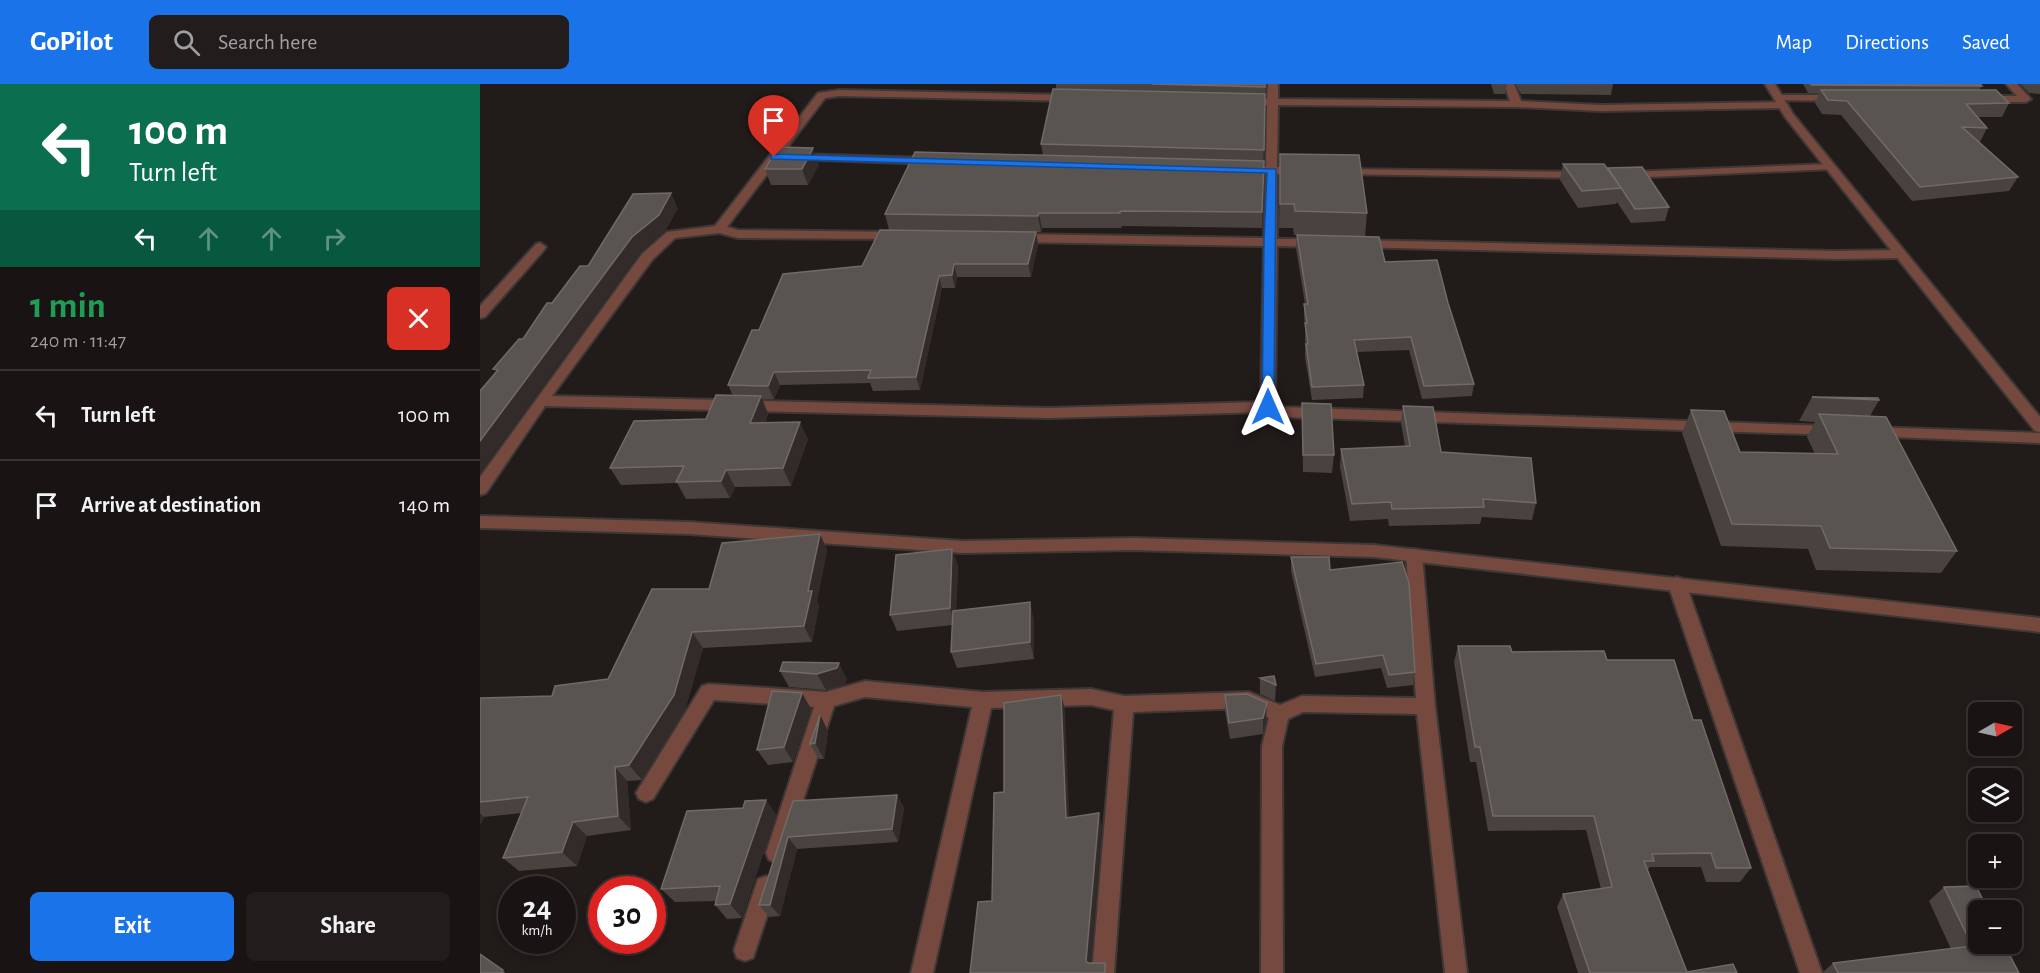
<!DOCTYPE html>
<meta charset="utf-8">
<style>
body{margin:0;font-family:"Alegreya Sans",sans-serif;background:#221d1c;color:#f1f3f6;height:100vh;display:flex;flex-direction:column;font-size:22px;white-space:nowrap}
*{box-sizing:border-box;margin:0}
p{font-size:20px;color:#9f9ea0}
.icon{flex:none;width:33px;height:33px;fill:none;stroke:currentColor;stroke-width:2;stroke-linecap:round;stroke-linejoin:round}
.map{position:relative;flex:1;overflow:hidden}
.drawer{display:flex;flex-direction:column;background:#191413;width:480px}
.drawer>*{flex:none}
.hud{background:#0b6e4f;color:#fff;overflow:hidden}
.needle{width:39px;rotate:81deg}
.tools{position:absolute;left:1488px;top:618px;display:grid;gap:12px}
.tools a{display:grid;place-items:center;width:54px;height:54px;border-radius:9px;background:#191413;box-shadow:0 3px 9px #0003,0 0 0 2px #373333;font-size:30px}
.speed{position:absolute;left:18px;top:792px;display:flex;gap:12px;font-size:30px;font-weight:700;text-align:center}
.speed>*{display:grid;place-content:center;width:78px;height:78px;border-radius:50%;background:#191413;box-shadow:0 3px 9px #0003,0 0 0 2px #373333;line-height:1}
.speed small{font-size:15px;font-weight:400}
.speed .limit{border:9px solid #d22;background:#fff;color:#111}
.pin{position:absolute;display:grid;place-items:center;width:51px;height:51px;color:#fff;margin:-62px -26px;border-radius:50% 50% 50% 0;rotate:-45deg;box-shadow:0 0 6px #0007}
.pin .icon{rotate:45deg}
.me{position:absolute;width:66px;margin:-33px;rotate:0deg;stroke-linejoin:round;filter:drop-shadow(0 0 4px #0008)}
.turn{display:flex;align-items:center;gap:21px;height:126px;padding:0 30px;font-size:27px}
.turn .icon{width:78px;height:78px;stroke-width:2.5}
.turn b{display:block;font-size:42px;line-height:51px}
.lanes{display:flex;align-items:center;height:57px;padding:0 30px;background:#0003;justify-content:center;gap:30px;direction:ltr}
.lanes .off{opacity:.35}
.round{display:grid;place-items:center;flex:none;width:63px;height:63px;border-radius:9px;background:#221d1c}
.headline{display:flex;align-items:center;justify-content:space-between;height:102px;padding:0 30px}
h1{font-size:36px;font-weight:700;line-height:45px;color:#1e9e55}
.primary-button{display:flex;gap:12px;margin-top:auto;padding:12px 30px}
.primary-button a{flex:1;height:69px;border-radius:9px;background:#1a73e8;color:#fff;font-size:24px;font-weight:700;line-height:69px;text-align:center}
.primary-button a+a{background:#221d1c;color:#f1f3f6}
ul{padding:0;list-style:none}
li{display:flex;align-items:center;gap:18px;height:90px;padding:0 30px;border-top:2px solid #373333}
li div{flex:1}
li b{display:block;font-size:22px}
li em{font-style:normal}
header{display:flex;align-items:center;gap:36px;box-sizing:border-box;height:84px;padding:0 30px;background:#1a73e8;color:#fff}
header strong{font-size:28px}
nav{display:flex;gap:33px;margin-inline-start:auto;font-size:21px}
.search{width:420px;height:54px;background:#221d1c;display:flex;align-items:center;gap:15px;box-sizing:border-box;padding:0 21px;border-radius:9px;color:#9f9ea0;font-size:22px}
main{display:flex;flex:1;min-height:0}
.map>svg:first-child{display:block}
</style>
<header>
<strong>GoPilot</strong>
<div class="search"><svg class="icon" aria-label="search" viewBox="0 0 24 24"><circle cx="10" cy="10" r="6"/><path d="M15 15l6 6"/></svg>Search here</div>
<nav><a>Map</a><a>Directions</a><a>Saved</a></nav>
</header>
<main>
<section class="drawer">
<div class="hud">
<div class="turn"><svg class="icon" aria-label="left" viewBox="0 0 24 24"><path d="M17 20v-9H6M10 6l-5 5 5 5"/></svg><div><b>100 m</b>Turn left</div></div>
<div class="lanes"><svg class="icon" aria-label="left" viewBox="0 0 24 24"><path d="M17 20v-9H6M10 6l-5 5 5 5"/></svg><svg class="icon off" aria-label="ahead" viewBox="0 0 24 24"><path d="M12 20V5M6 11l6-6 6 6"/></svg><svg class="icon off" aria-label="ahead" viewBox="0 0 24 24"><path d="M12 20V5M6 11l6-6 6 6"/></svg><svg class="icon off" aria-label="right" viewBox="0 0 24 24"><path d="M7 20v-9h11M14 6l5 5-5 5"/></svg></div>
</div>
<div class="headline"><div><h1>1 min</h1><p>240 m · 11:47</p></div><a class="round" style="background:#d93025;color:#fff"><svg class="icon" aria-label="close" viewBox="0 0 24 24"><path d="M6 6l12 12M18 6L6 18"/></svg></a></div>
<ul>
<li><svg class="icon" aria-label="left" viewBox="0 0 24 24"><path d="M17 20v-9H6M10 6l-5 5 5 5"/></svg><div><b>Turn left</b></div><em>100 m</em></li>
<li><svg class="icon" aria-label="arrive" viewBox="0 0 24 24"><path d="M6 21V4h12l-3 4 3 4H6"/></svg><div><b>Arrive at destination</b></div><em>140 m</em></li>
</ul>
<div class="primary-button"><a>Exit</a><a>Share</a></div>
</section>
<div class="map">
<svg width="1560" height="889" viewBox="0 0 1560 889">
<rect width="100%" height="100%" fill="#211b19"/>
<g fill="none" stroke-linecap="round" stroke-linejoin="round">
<defs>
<path id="minor" d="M788,0H798V15L1030,17L1024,0H1034L1041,17L1121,21L1303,18L1308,21L1303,24L1121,27L1037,23L798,21L797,83L821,84L827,87L821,90H797V155H838L844,159L838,163L797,162L795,320L804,323L1352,342L1357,343L1360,347L1357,351L803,333L787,328L569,334L65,322L6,409L0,411V393L162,170L187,148L235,142L338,9L359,6L591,11L596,14L591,17L359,12L345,14L247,143L258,146L418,148L422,149L424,152L422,155L258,154L239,149L195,154L172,176L72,312L569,324L781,318L784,162L534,158L528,154L534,150L784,154L786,90L763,89L757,86L763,83H786L787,21H764L759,18L764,15H787Z
M1526,0H1537L1551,15L1546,18H1503L1498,15L1503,12H1537Z
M1298,11H1357L1362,14L1357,17L1294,16V12Z
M316,70L452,74L458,77L452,80L312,75L310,73Z
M1350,80L1354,81V85L1147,94L1141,91L1147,88Z
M859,85L1103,88L1109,91L1103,94L855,90V86Z
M879,156L1356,167L1421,166L1427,170L1421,174L1356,175L875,163L873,160L875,157Z
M60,159L66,163L64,166L5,233L0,234V222L56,160Z
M1393,343L1560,349V359L1388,352L1385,348Z
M934,465L940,466L942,471L955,622L987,889H965L937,630L823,628L808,635L802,662L803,889H781L782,662L789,634L768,624L653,628L634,889H612L634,626L611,621L511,624L453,889H431L492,623L385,613L354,622L306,769L303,776L296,779L289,776L286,769L334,623L234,616L173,715L166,718L159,715L156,709L222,602L229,600L346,608L385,597L503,608L611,605L644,612L769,608L800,621L822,612L936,614L926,471L928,466Z
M1197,493L1203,495L1206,500L1342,889H1320L1188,500L1191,495Z
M286,792L294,795L297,802L273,874L265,877L257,874L254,866L278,795Z"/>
<path id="tertiary" d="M1285,0H1295L1313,30L1560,333V348L1555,347L1305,33Z
M0,432L209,438L483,457L653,454L894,461L1560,534V548L894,473L653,466L483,469L209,450L0,444Z"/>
</defs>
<use href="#minor" stroke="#3d3735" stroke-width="4"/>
<use href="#tertiary" stroke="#3d3735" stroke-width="4"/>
<use href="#minor" fill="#76493f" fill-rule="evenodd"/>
<use href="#tertiary" fill="#76493f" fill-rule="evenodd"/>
</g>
<path fill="#49423f" d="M576,0H786L785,14L782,144L642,142L641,144H562L561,148L409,146L405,130L563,71L561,60L576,5Z
M1011,0H1027L1025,10H1014Z
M1035,0H1133L1131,11L1041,10Z
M1323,0H1500L1502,2L1499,6L1529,19L1522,33H1498L1507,44L1500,58H1498L1538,93L1529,107L1432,117L1361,31L1342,30L1335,19L1339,9H1328Z
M1540,0H1560V10L1549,9Z
M800,70L887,129L885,153L814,151L813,144H799Z
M339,80L328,101H291L285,85Z
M1083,80L1128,85L1189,123L1185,137L1151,139L1137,118L1136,120L1098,124L1080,96Z
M556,148L558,160L551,193H477L475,204H462L440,306L393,307L390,299L300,301L294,315H282L288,330L285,339L328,355L311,402L255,403L250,414L206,415L197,399L141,401L130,384L226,335L253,312L248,301L279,246L382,182Z
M817,151L905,178L968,219L994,300L992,312L942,315L929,266L877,268L884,301L883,314L832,316L825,273V241L824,233V220H825L816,164Z
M1332,313L1399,316L1390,332L1477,467L1461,489L1336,486L1328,465L1241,462L1202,349L1211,326L1260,368L1335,370L1327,353L1335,338L1319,337Z
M822,319L854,371L852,389L823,388Z
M923,322L961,368L1056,419L1052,436L1002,433L1000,440L909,442L908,435L870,437L860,383L861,365L925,362L921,339Z
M340,450L347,466L337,517L339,522L332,558L223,564L205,626L162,696L147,697L151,746L107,752L97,782L39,787L23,774L41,729L4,733L0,741V614L72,612L128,595Z
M811,473L850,486L935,588L933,601L907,604L901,584L835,593L811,487Z
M478,481L476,527L554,535V575L477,584L471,568L472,541L417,547L410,531Z
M978,562L1127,576L1213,636L1271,784L1260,798H1226L1221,783H1170L1167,787L1207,888L1257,889H1098L1077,823L1083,810L1121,805L1106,746L1008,747L996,678H990L974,578Z
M303,578L367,595L365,600L346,606L309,603L300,587Z
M780,594L796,601L795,617L780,610Z
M322,609L331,625L313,678L288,681L277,666Z
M745,611L786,635L783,650L750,655L745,627Z
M340,631L348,647L344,675H339L330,660Z
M417,711L424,724L418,758L317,765L300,832L289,833L279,821L313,717Z
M286,716L296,731L262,834L247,835L235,821L236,817L195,818L181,805L263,724Z
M1464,803L1539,889H1342L1353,879L1471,865L1449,817Z"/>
<path fill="#322b29" d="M333,64L339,80L328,101L322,85Z
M191,109L198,125L186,146L160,169L0,389V357L152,153Z
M559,129L562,144L561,148L558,132Z
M556,148L558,160L551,193L548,180Z
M474,180L477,193L475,204L472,191Z
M459,192L462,204L440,306L436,293Z
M294,288L300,301L294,315L288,302Z
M281,312L288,330L278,356L270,339Z
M320,338L328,355L311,402L303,384Z
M246,386L255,403L250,414L241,397Z
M340,450L347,466L337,517L339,522L332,558L324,542L328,507Z
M472,465L478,481L475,540L470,524Z
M550,518L554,535V575L550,558Z
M212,548L223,564L205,626L162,696L149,681Z
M359,579L367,595L365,600L346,606L337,590Z
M322,609L331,625L313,678L304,663Z
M581,611L585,626L590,747L586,734Z
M787,619L786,635L783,650V634Z
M340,631L348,647L344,675L335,659Z
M135,683L147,697L151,746L138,732Z
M417,711L424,724L418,758L412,745Z
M286,716L296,731L262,834L250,820Z
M0,729L4,733L0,741Z
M619,729L622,743L610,889L606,877Z
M93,738L107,752L97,782L82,768Z
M308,753L317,765L300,832L290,821Z"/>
<path fill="#5a5451" stroke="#706a68" stroke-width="1.5" d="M672,0H785V3Z
M1331,0H1500L1502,2L1331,1Z
M573,5L785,10L784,66L561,60Z
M1341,6H1516L1529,19L1486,20L1507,44L1482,43L1538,93L1440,103L1367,17L1348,16Z
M298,63L333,64L322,85H285Z
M435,68L784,77L782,128L640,127V129H559L558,132L405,130Z
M800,70L879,71L887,129L815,127L814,120H800Z
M1083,80H1124L1141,104L1102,107Z
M1162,83L1189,123L1155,125L1128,84Z
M191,109L179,131L152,153L0,357V307L18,286L13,285L39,255H43L67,219H72L100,182H108L153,110Z
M400,146L556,148L548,180H474L472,191L459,192L436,293L388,294L391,286L294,288L288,302L248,301L272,246H279L303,190L382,182Z
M817,151L899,153L905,178L957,176L968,219L994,300L944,302L931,253L874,256L884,301L832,303L826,260H828L825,239H827L824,220H828Z
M236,311L281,312L270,339L320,338L303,384L246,386L241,397L196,398L204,382L130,384L154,337L226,335Z
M1332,313L1398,314L1399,316Z
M822,319L851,320L854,371H823Z
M923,322L953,323L961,368L1051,374L1056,419L1003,415L1004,423L912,425L911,418L872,420L861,365L930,362Z
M1211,326L1244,327L1260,368L1358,370L1339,330L1406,333L1477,467L1350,464L1341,442L1252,440Z
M340,450L328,507H332L324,542L212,548L194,611L149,681L135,683L138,732L93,738L82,768L23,774L48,713L0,718V614L72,612L75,602L128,595L172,505H229L242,459Z
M472,465L470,524L410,531L416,471Z
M811,473H849L850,486L922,478L929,499L935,588L909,591L903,571L836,580Z
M550,518V558L471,568L473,527Z
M978,562H1030L1032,568L1124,567L1127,576H1194L1213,636H1221L1271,784H1236L1231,769L1172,770L1174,777H1164L1207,888L1253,880L1257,889H1110L1083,810L1132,803L1114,732H1013L1000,663H995Z
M303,578L359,579L357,584L337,590L300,587Z
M794,592L796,601L780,594Z
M292,607L322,609L304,663L277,666Z
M767,610L787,619L783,634L749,639L745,611Z
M581,611L586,734L619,729L606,877L608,879H625V889H490L498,818L512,817L514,709L524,708V619Z
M340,631L335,659L330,660Z
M417,711L412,745L308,753L290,821H279L313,717Z
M286,716L250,820L235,821L240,802L181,805L207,727L263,724L265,717Z
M1496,802L1508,826H1498V860H1524L1539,889H1358L1353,879L1492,862L1464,803Z
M0,870L23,886L22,887L24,889H0Z"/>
<path fill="#1a73e8" stroke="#114b97" stroke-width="1.5" d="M294,70L796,85L794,323L788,327L782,323L784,157L787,89L291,75V71Z"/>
</svg>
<div class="tools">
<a><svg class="needle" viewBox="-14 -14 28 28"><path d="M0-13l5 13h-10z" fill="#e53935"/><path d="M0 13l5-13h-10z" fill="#9f9ea0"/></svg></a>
<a><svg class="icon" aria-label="layers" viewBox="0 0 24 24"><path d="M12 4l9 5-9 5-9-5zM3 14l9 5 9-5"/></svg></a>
<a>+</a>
<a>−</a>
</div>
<div class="speed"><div>24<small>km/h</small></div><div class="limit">30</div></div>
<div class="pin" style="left:294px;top:73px;background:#d93025"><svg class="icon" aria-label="arrive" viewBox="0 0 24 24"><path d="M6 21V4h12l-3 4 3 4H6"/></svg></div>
<svg class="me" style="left:788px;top:323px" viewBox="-20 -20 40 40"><path d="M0-17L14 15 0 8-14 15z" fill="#1a73e8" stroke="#fff" stroke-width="4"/></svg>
</div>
</main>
